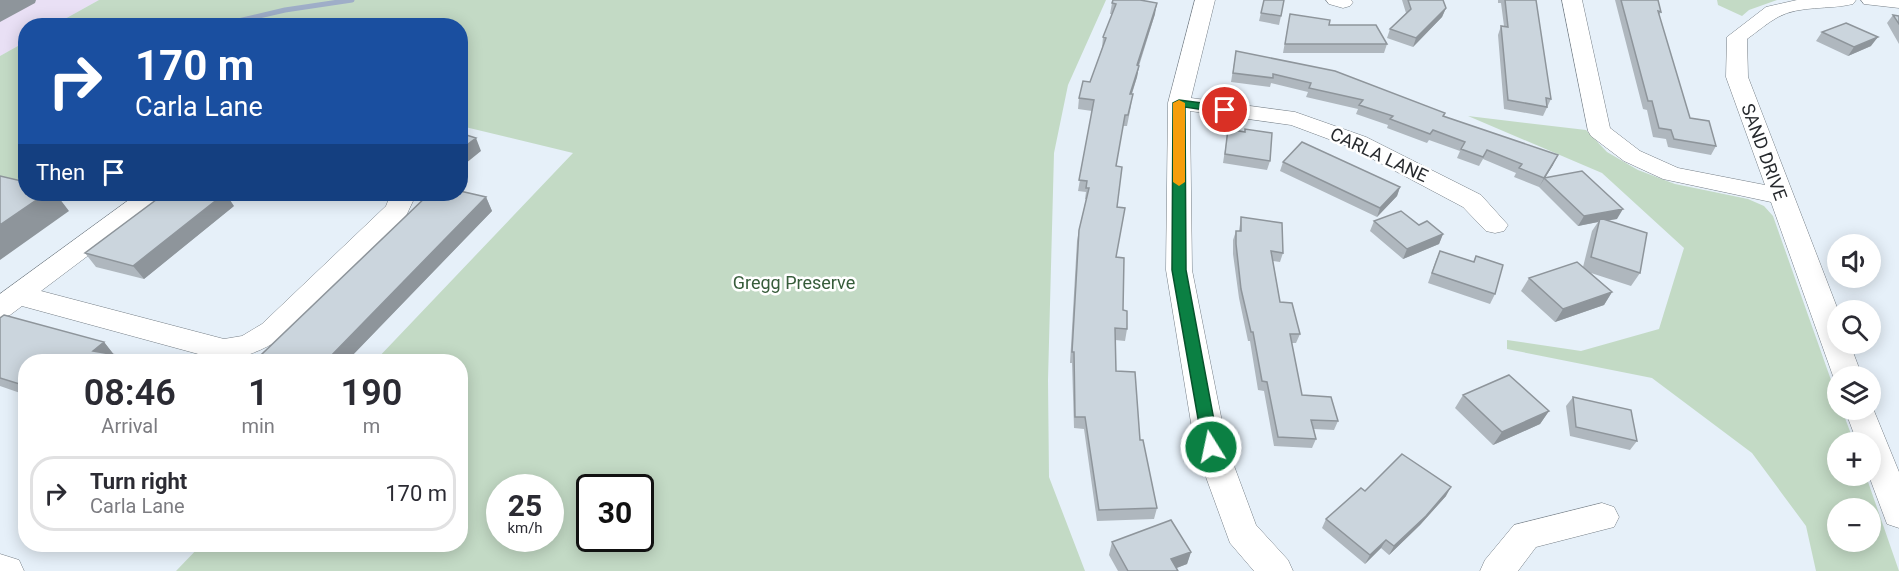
<!DOCTYPE html>
<meta charset="utf-8">
<style>
body{margin:0;font-family:Roboto,sans-serif;background:#f7f7f7;color:#2b2b33;height:100vh;display:flex;flex-direction:column;font-size:22px;white-space:nowrap}
*{box-sizing:border-box;margin:0}
p{font-size:20px;color:#7c7c81}
.icon{flex:none;width:33px;height:33px;fill:none;stroke:currentColor;stroke-width:2;stroke-linecap:round;stroke-linejoin:round}
.map{position:relative;flex:1;overflow:hidden}
.panel{position:absolute;left:18px;top:354px;width:450px;height:198px;display:flex;flex-direction:column;background:#fff;border-radius:24px;box-shadow:0 3px 15px #0003}
.panel>*{flex:none}
.hud{position:absolute;left:18px;top:18px;width:450px;height:183px;border-radius:24px;box-shadow:0 3px 15px #0003;background:#1a4fa0;color:#fff;overflow:hidden}
.buttons{position:absolute;left:1827px;top:234px;display:grid;gap:12px}
.buttons a{display:grid;place-items:center;width:54px;height:54px;border-radius:50%;background:#fff;box-shadow:0 3px 15px #0003;font-size:30px}
.speed{position:absolute;left:486px;top:474px;display:flex;gap:12px;font-size:30px;font-weight:700;text-align:center}
.speed>*{display:grid;place-content:center;width:78px;height:78px;border-radius:50%;background:#fff;box-shadow:0 3px 15px #0003;line-height:1}
.speed small{font-size:15px;font-weight:400}
.speed .limit{border:3px solid #111;border-radius:9px;background:#fff;color:#111}
.pin{position:absolute;display:grid;place-items:center;width:51px;height:51px;color:#fff;margin:-26px;border:3px solid #fff;border-radius:50%;box-shadow:0 2px 6px #0007}
.me{position:absolute;width:66px;margin:-33px;rotate:350deg;stroke-linejoin:round;filter:drop-shadow(0 0 4px #0008)}
.turn{display:flex;align-items:center;gap:21px;height:126px;padding:0 18px;font-size:27px}
.turn .icon{width:78px;height:78px;stroke-width:2.5}
.turn b{display:block;font-size:42px;line-height:51px}
.then{display:flex;align-items:center;height:57px;padding:0 18px;background:#0003;gap:12px;font-size:22px}
.eta{display:flex;justify-content:space-evenly;align-items:center;height:102px;text-align:center}
.eta b{font-size:36px;font-weight:600;line-height:42px}
ul{padding:0;list-style:none}
li{display:flex;align-items:center;gap:18px;height:75px;margin:0 12px 9px;padding:0 6px;border:3px solid #e1e1e2;border-radius:24px}
li div{flex:1}
li b{display:block;font-size:22px}
li em{font-style:normal}
.map>svg:first-child{display:block}
</style>
<div class="map">
<svg width="1899" height="571" viewBox="0 0 1899 571">
<rect width="100%" height="100%" fill="#e6f0f9"/>
<path fill="#e9e0f5" d="M0,0H99L54,25L26,26L25,42L0,56Z"/>
<path fill="#c3dac5" fill-rule="evenodd" d="M99,0H1106L1068,85L1054,153L1048,380L1049,477L1085,571H176L201,545L460,544V362L375,361L573,153L461,126L460,26L54,25ZM500,488H550V538H500ZM590,488H640V538H590Z
M1717,0H1777L1749,10L1742,16L1718,5Z
M25,42V177L0,194V56Z
M1468,116L1586,130L1607,152L1638,170L1675,184L1748,199L1764,206L1773,216L1837,397L1838,410H1842L1854,442H1838V476H1866L1899,571H1816L1806,526L1752,453L1652,378L1507,349V340L1581,351L1659,329L1684,248L1602,173ZM1838,508H1870V542H1838Z"/>
<g fill="none" stroke-linecap="round" stroke-linejoin="round">
<path stroke="#9faec8" stroke-width="5" d="M217,26L285,10L352,0"/>
<defs>
<path id="minor" d="M1195,0H1215L1191,98L1295,112L1366,137L1481,195L1508,225L1504,231L1495,233L1486,231L1463,207L1350,147L1291,125L1190,111L1192,270L1227,447L1256,525L1288,560L1293,571H1254L1230,543L1195,447L1166,270L1168,103Z
M1326,0H1351L1353,2L1350,6L1343,8L1329,4Z
M1562,0H1582L1610,128L1640,151L1678,168L1765,185L1726,77L1727,37L1766,7L1797,0H1856L1853,4C1829,10 1800,5 1778,17C1767,23 1757,32 1747,39L1748,77L1838,310V344H1850L1862,376H1838V384L1833,376L1771,202L1663,179L1624,161L1591,136L1588,131Z
M1861,0H1899V8L1864,4Z
M137,194H165L162,200L41,291L224,339L242,336L262,324L386,206L388,201L384,194H408L413,201L406,216L282,338C261,351 248,356 224,361L22,306L10,315L0,318V294Z
M1870,401L1899,472V528L1887,524L1869,476H1870V442H1857L1845,410H1870Z
M1602,503L1614,507L1619,517L1614,527L1536,547L1518,571H1480L1485,560L1514,525Z
M0,554L19,560L24,571H0Z"/>
</defs>
<use href="#minor" stroke="#767f87" stroke-width="1"/>
<use href="#minor" fill="#fff" fill-rule="evenodd"/>
</g>
<path fill="#afb7be" d="M1264,0L1281,16L1279,25L1259,21Z
M1402,0H1443L1446,8L1442,17L1413,47L1387,38L1390,29L1406,13Z
M1498,0H1536L1551,99L1543,116L1504,109L1498,35L1501,26H1504L1501,3H1498Z
M1615,0H1658L1661,12L1659,15L1690,118L1716,146L1711,155L1668,147L1666,139L1653,137L1647,110L1643,109Z
M1142,1L1155,14L1139,66L1137,77L1132,94L1131,106L1127,126H1123L1116,166L1117,207L1116,257L1123,310L1127,329L1125,341L1115,340L1116,371L1140,440L1157,508L1154,519L1097,521L1084,429L1074,428L1072,363H1070L1077,241L1079,230L1086,199H1085L1086,192L1078,191L1092,111L1078,109L1079,98L1090,82L1102,48L1103,37L1112,14H1110L1112,3Z
M1290,14L1387,44L1384,53H1283Z
M1893,15L1899,16V44L1887,23Z
M1822,32L1871,46L1848,56L1816,41Z
M1236,51L1445,113L1444,116L1553,165L1545,178L1617,219L1608,220L1640,273L1631,286L1591,273L1612,292L1604,305L1555,322L1521,291L1529,278L1583,267L1592,231L1598,222L1578,226L1539,187L1542,182L1539,187L1514,177L1516,173L1483,159L1479,166L1457,158L1460,151L1429,140L1427,143L1387,128L1388,125L1356,114L1358,109L1306,97L1308,92L1271,83L1270,87L1231,82Z
M1228,129L1270,161L1267,170L1223,163Z
M1283,162L1400,187L1397,196L1377,217L1280,171Z
M486,197L492,211L346,362H266L261,355Z
M234,206L144,279L96,267L85,253Z
M1241,217L1283,253L1280,262L1273,261L1280,302L1300,334L1296,343H1292L1302,395L1338,421L1334,430L1314,429L1316,439L1312,448L1274,446L1264,391L1258,390L1250,341H1248L1239,298L1233,254V240L1236,231H1239Z
M1374,221L1419,225L1443,234L1439,244L1403,259L1370,231Z
M1440,251L1473,262L1476,256L1495,294L1490,304L1428,283L1436,260Z
M0,318L104,342L114,355L145,360L26,362V395L0,386Z
M1463,395L1549,411L1540,424L1493,445L1455,408Z
M1573,397L1637,441L1630,450L1570,436L1566,406Z
M1365,491L1446,496L1420,525L1389,555L1381,548L1365,564L1322,528L1326,519Z
M1112,542L1191,552L1187,564L1176,568L1178,571H1118L1109,555Z"/>
<path fill="#8e959b" d="M0,0H36L35,3L0,22Z
M1157,3L1155,14L1135,76L1137,65Z
M1446,8L1442,17L1413,47L1416,38Z
M1878,37L1871,46L1848,56L1854,47Z
M1139,66L1137,77L1128,105L1130,94Z
M476,138L481,151L460,168V150Z
M1558,155L1553,165L1539,187L1544,178Z
M1400,187L1397,196L1377,217L1380,208Z
M45,194H56L69,211L0,260V225Z
M224,194H226L234,206L144,279L133,266Z
M486,197L492,211L346,362H325Z
M1623,209L1617,219L1599,222L1600,218L1598,222L1578,226L1584,216Z
M1443,234L1439,244L1403,259L1407,249Z
M1612,292L1604,305L1555,322L1563,309Z
M104,342L115,356L93,351Z
M1549,411L1540,424L1493,445L1502,432Z
M1451,487L1446,496L1420,525L1389,555L1394,546Z
M1386,540L1381,548L1365,564L1370,555Z
M1191,552L1187,564L1169,571L1171,559Z"/>
<path fill="#cbd5dd" stroke="#8e959b" stroke-width="1.5" d="M1113,0H1140L1157,3L1137,65L1139,66L1130,94H1133L1128,115H1125L1116,166L1122,167L1117,207L1125,208L1116,257L1124,258L1123,310L1127,311V329L1115,328L1116,371L1135,372L1140,440H1143L1157,508L1099,510L1085,417H1075L1074,352H1072L1079,230L1089,188H1086L1087,181L1079,180L1094,100L1079,98L1083,81L1090,82L1106,38L1103,37L1116,4L1112,3Z
M1264,0H1284L1281,16L1261,13Z
M1408,0H1443L1446,8L1416,38L1390,29L1411,9Z
M1505,0H1536L1551,99L1546,98L1547,107L1508,100L1501,26L1508,27Z
M1621,0H1658L1661,12L1658,11L1690,118L1709,121L1716,146L1674,139L1671,130L1659,128L1652,101H1648Z
M1290,14L1330,20L1329,25H1376L1387,44H1285Z
M1893,15L1899,16V24Z
M1846,23L1878,37L1854,47L1822,32Z
M1236,51L1335,71L1445,113L1443,116L1558,155L1544,178L1519,168L1522,164L1487,150L1483,157L1461,149L1465,142L1433,130L1430,134L1390,119L1393,116L1359,105L1363,100L1309,88L1311,83L1273,74V78L1233,73Z
M1228,129L1245,132V129L1272,133L1270,161L1225,154Z
M460,133L476,138L460,150Z
M1302,142L1400,187L1380,208L1283,162Z
M1582,171L1623,209L1584,216L1544,178Z
M0,176L26,182V194H45L0,225Z
M460,191L486,197L325,362H284L261,355L429,194H460Z
M164,194H224L133,266L85,253Z
M1401,211L1419,225L1427,221L1443,234L1407,249L1374,221Z
M1241,217L1282,223L1283,253L1271,251L1280,302L1292,303L1300,334H1290L1302,395L1331,397L1338,421L1311,420L1316,439L1278,437L1267,382L1262,381L1253,332H1251L1241,289L1236,244V231H1241Z
M1600,218L1647,233L1640,273L1591,257Z
M1440,251L1474,262L1476,256L1503,265L1495,294L1432,273Z
M1577,262L1612,292L1563,309L1529,278Z
M4,315L104,342L93,351L145,360L148,357L172,362H26V386L0,378V318Z
M1509,375L1549,411L1502,432L1463,395Z
M1573,397L1631,410L1637,441L1576,427Z
M1402,454L1451,487L1426,516L1394,546L1386,540L1370,555L1326,519L1361,488L1365,491Z
M1171,520L1191,552L1171,559L1178,571H1128L1112,542Z"/>
<path fill="#0b8043" stroke="#07532c" stroke-width="1.5" d="M1179,100L1225,106L1231,110L1225,113L1185,107L1186,270L1219,447L1216,452L1211,453L1205,452L1203,447L1172,270L1173,103Z"/>
<path fill="#f59e0b" d="M1179,100L1185,103V182L1179,186L1173,182V103Z"/>
<g text-anchor="middle" stroke-width="5" stroke-linejoin="round" paint-order="stroke">
<g font-size="18" fill="#272a2e" stroke="#fff">
<text transform="translate(1764 152) rotate(70)" y="6">SAND DRIVE</text>
<text transform="translate(1379 155) rotate(25)" y="6">CARLA LANE</text>
</g>
<g font-size="18" fill="#365c3a" stroke="#fff">
<text x="794" y="289">Gregg Preserve</text>
</g>
</g>
</svg>
<div class="buttons">
<a><svg class="icon" aria-label="sound" viewBox="0 0 24 24"><path d="M4 9h4l5-4v14l-5-4H4zM17 9q2 3 0 6"/></svg></a>
<a><svg class="icon" aria-label="search" viewBox="0 0 24 24"><circle cx="10" cy="10" r="6"/><path d="M15 15l6 6"/></svg></a>
<a><svg class="icon" aria-label="layers" viewBox="0 0 24 24"><path d="M12 4l9 5-9 5-9-5zM3 14l9 5 9-5"/></svg></a>
<a>+</a>
<a>−</a>
</div>
<div class="speed"><div>25<small>km/h</small></div><div class="limit">30</div></div>
<div class="pin" style="left:1225px;top:110px;background:#d93025"><svg class="icon" aria-label="arrive" viewBox="0 0 24 24"><path d="M6 21V4h12l-3 4 3 4H6"/></svg></div>
<svg class="me" style="left:1211px;top:447px" viewBox="-20 -20 40 40"><circle r="17" fill="#0b8043" stroke="#fff" stroke-width="3"/><path d="M0-11L8 9 0 5-8 9z" fill="#fff"/></svg>
<div class="hud">
<div class="turn"><svg class="icon" aria-label="right" viewBox="0 0 24 24"><path d="M7 20v-9h11M14 6l5 5-5 5"/></svg><div><b>170 m</b>Carla Lane</div></div>
<div class="then">Then<svg class="icon" aria-label="arrive" viewBox="0 0 24 24"><path d="M6 21V4h12l-3 4 3 4H6"/></svg></div>
</div>
<section class="panel">
<div class="eta">
<div><b>08:46</b><p>Arrival</p></div>
<div><b>1</b><p>min</p></div>
<div><b>190</b><p>m</p></div>
</div>
<ul>
<li><svg class="icon" aria-label="right" viewBox="0 0 24 24"><path d="M7 20v-9h11M14 6l5 5-5 5"/></svg><div><b>Turn right</b><p>Carla Lane</p></div><em>170 m</em></li>
</ul>
</section>
</div>
